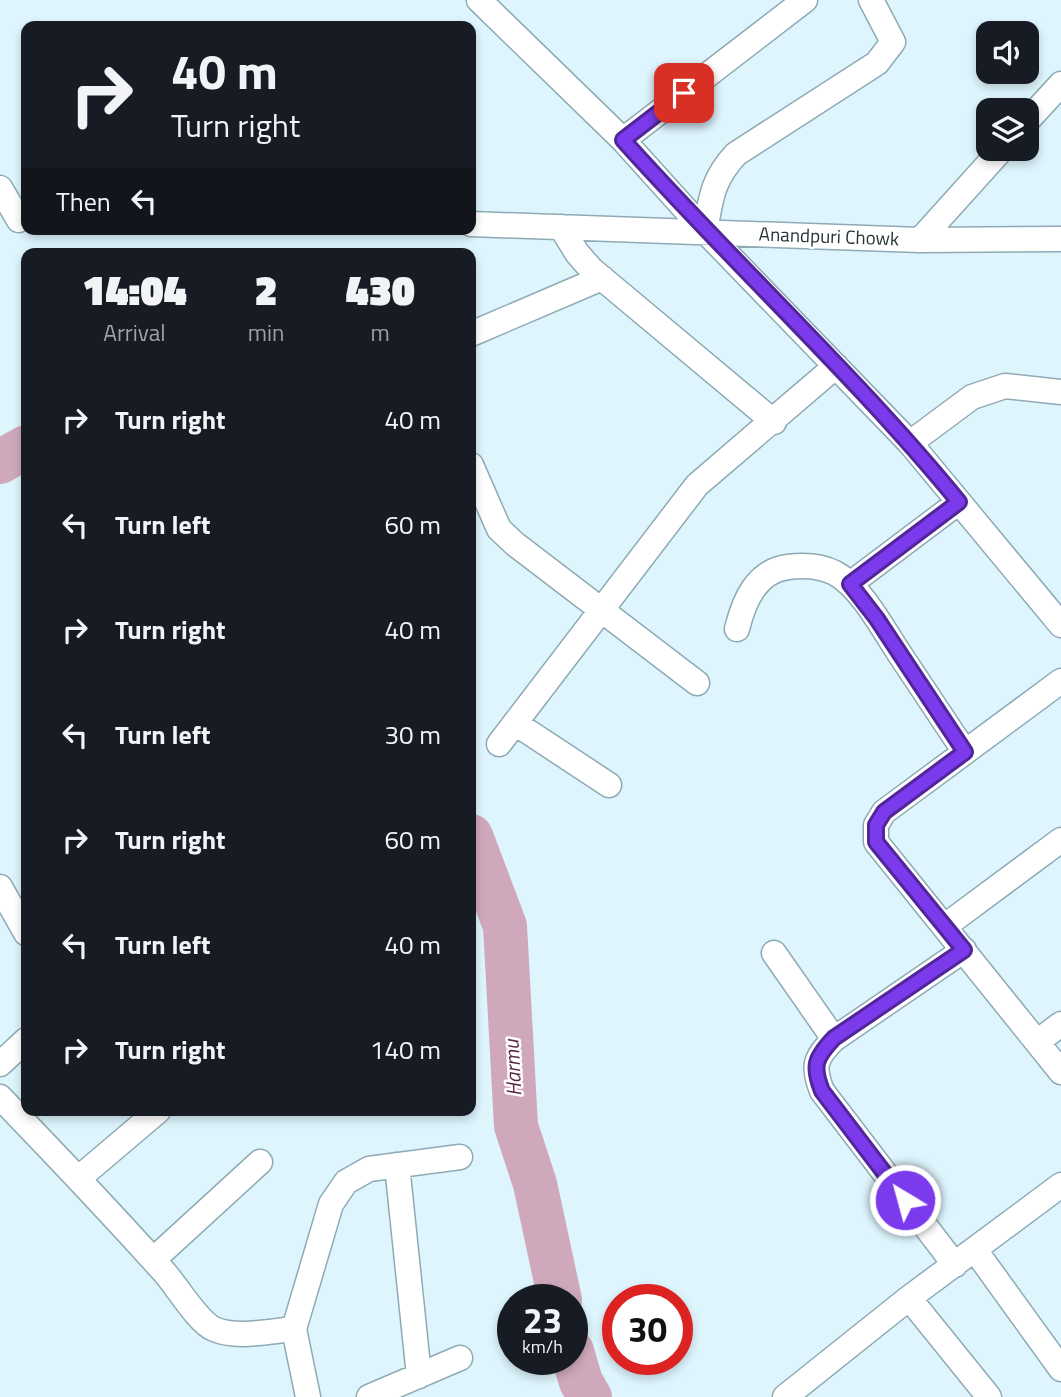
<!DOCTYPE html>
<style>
body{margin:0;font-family:"Titillium Web",sans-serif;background:#20242c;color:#f1f3f6;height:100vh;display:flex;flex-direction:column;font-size:26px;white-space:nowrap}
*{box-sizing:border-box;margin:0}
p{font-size:23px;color:#9ea1a6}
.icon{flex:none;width:38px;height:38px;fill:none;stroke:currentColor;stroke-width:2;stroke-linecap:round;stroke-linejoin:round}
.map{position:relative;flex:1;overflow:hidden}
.panel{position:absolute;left:21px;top:248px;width:455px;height:868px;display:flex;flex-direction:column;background:#171b24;border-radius:14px;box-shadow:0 4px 10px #0003}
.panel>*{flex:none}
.guide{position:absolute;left:21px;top:21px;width:455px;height:214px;border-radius:14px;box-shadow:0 4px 10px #0003;background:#171b24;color:#f1f3f6;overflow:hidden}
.buttons{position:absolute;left:976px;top:21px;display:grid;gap:14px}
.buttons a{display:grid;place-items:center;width:63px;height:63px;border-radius:14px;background:#171b24;box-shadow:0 4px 10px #0003;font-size:35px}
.speed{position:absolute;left:497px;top:1284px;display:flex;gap:14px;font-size:35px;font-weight:700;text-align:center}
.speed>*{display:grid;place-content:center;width:91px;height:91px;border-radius:50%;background:#171b24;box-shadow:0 4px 10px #0003;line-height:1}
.speed small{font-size:18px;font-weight:400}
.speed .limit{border:10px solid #d22;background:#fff;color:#111}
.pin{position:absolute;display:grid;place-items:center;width:60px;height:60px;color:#fff;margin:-30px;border-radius:14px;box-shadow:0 4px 10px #0006}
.me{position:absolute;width:77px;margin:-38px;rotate:323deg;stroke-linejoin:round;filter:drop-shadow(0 0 5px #0008)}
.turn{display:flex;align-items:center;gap:24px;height:147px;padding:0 35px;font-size:32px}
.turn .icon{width:91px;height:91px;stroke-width:2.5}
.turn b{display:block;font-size:49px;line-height:60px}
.then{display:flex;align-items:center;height:66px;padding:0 35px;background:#0003;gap:14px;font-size:26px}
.eta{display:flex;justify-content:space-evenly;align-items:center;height:119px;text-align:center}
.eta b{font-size:42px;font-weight:800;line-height:49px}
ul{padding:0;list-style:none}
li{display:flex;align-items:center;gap:21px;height:105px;padding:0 35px}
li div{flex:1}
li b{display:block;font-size:26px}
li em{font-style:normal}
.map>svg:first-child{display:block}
</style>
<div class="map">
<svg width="1061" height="1397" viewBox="0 0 1061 1397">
<rect width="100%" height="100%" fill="#def5fe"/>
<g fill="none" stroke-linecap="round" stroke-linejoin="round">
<path stroke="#cfa9bb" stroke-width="44" d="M0,462L26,447
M471,836L505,926L516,1126L535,1184L560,1300
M572,1351L581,1382L590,1397"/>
<defs>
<path id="minor" d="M479,0L623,140L705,231L910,443L1061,625
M1027,121L1061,84
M623,140L805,0
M0,188L19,220
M471,224L920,240L1061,239
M561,227L577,253L591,269L774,422
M705,231C711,198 712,180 736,154L877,63L893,42L871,0
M920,240L1002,149
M471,334L602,278
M910,443L972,397L1005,386L1061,392
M471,465L499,529L515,544L697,683
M850,584L959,502
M737,629C744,601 756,571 788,567C803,565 821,566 835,573C861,587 883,629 899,653C921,686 943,719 965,752
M1061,681L884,812L876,825V842L1061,1072
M515,723L609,785
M499,744L697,485L836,366
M0,887L26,933
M945,926L1061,840
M774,953L834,1039
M1037,1042L1061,1024
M0,1064L26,1040
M0,1097C56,1155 111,1213 165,1273C178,1288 198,1322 214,1329C237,1339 269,1331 294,1329
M397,1165L419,1376
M79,1178L158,1111
M975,1250L1061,1369
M153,1260L260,1162
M955,1265L822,1091C812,1066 815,1058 834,1039L964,950
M308,1397L294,1329L331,1204L346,1182L369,1169L460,1157
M369,1397L460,1358
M785,1397L909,1298
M989,1397L909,1298L1061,1185"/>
</defs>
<use href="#minor" stroke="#8eaab4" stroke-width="27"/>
<use href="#minor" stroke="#fff" stroke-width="24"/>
</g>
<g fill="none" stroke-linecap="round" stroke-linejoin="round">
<defs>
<path id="route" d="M684,93L623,140C733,263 855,375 959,502L850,584L877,619L965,752L884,812L876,825V842L964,950L834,1038C815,1058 812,1066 822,1091L905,1200"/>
</defs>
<use href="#route" stroke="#51269a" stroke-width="18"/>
<use href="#route" stroke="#7c3aed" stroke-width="12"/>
</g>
<g text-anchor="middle" stroke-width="5" stroke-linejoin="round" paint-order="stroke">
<g font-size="19" fill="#2a3539" stroke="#fff">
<text transform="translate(829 236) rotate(2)" y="7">Anandpuri Chowk</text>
</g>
<g font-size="21" font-style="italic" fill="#5c2b46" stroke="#fff">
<text transform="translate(513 1068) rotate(-93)" y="7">Harmu</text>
</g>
</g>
</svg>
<div class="buttons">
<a><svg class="icon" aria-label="sound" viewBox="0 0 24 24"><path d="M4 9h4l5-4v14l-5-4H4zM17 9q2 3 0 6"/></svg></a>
<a><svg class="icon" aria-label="layers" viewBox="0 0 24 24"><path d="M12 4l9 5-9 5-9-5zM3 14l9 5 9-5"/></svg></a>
</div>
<div class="speed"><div>23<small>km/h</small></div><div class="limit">30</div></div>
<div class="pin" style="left:684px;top:93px;background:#d93025"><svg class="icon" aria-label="arrive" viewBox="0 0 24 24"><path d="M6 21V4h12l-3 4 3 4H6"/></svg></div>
<svg class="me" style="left:905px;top:1200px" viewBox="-20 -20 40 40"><circle r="17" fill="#7c3aed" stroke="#fff" stroke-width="3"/><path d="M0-11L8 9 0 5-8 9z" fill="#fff"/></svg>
<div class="guide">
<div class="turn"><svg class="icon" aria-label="right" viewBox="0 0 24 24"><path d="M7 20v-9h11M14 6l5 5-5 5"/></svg><div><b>40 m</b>Turn right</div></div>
<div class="then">Then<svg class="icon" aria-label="left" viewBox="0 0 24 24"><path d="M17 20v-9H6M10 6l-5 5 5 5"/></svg></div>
</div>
<section class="panel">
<div class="eta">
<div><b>14:04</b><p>Arrival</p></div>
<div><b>2</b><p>min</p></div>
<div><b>430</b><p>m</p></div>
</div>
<ul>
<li><svg class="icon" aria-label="right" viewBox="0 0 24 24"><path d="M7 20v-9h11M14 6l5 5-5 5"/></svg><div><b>Turn right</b></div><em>40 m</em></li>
<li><svg class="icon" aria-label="left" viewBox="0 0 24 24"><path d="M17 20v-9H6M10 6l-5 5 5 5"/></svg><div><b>Turn left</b></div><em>60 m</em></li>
<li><svg class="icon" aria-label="right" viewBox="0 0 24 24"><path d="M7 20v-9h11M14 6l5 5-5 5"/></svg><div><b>Turn right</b></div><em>40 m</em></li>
<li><svg class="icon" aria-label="left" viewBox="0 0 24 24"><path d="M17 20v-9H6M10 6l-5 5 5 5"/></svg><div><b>Turn left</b></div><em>30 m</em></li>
<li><svg class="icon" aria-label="right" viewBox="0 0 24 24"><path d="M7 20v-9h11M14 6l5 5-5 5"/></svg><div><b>Turn right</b></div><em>60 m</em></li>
<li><svg class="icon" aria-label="left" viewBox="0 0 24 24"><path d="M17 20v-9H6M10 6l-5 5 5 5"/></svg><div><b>Turn left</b></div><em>40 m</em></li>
<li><svg class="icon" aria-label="right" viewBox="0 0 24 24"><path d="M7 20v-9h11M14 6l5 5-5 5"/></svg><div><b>Turn right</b></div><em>140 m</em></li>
</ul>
</section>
</div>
